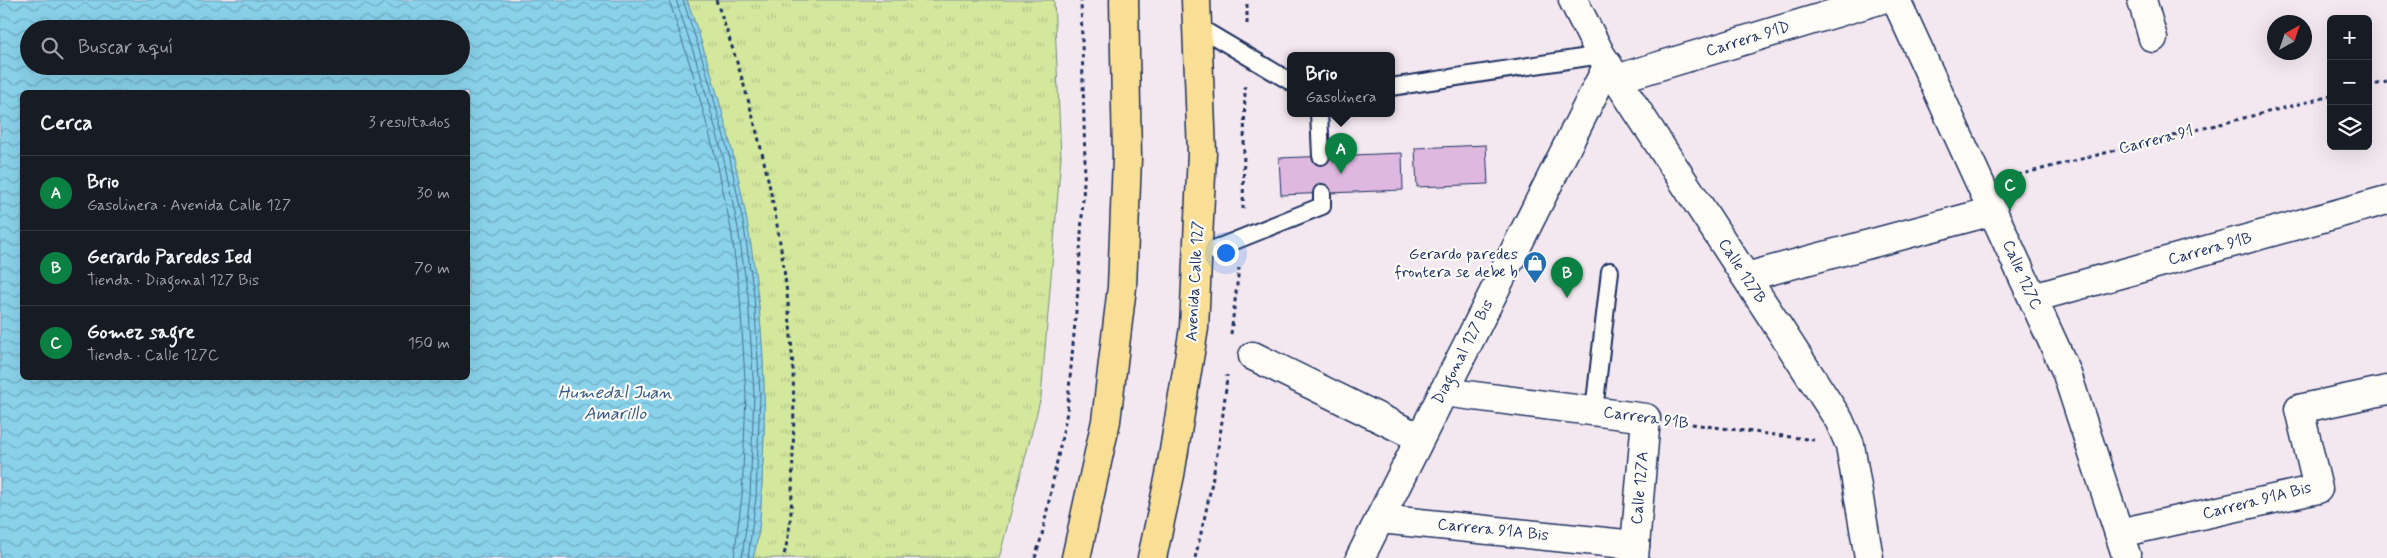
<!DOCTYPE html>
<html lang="es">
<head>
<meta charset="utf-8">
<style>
  :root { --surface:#171b24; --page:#242831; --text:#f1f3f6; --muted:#9ea1a6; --line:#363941; --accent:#0b8043 }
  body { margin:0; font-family:Mynerve,sans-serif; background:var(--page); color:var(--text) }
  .controls { position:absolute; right:15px; top:15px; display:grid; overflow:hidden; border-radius:8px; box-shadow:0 5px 20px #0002 }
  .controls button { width:45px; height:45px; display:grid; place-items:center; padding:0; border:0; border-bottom:1px solid var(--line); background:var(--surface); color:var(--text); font:25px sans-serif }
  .compass { position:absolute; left:2267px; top:15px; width:45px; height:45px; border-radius:50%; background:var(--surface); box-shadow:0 5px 20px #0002; rotate:40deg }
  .you { position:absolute; left:1225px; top:252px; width:18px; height:18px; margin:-12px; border:4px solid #fff; border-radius:50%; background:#1a73e8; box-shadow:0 0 0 8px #1a73e833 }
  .badge { display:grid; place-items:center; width:32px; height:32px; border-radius:50%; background:var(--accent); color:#fff; font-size:16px; font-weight:700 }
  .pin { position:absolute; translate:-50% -41px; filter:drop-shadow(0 1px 2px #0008) }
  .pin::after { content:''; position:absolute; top:26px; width:18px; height:15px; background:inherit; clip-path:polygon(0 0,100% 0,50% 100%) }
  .popup { position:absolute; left:1287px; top:52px; width:108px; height:65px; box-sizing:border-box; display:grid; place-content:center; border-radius:8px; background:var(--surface); filter:drop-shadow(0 1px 4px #0005); font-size:16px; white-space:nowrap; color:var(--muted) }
  .popup b { font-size:19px; color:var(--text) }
  .popup::after { content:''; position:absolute; left:50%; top:100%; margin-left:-10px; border:10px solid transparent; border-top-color:var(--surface) }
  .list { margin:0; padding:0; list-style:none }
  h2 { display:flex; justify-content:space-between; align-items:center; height:65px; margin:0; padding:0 20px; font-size:21px }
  h2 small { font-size:16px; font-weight:400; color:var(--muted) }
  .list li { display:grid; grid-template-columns:32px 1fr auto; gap:15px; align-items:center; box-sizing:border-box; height:75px; padding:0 20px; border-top:1px solid var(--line) }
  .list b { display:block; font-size:19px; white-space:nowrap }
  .list p { margin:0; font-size:16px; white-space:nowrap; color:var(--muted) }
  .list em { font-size:16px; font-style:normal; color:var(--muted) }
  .icon { flex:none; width:28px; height:28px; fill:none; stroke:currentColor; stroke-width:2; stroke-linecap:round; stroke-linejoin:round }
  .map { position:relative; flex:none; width:2387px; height:558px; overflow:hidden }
  .search { position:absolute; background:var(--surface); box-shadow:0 5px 20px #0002; left:20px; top:20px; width:450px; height:55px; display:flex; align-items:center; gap:12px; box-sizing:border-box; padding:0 18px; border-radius:28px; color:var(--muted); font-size:19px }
  .panel { position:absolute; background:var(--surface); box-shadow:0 5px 20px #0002; left:20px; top:90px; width:450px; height:290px; border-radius:8px }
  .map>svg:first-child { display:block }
  .park { fill:url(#park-tufts); stroke:#778c7e }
  .water { fill:url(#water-waves); stroke:#5d91b2; fill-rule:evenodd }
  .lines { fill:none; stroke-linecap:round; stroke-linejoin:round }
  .shore { stroke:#477096; stroke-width:1 }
  .building { fill:#dfb8e0; stroke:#1b2f5e }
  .service-casing { stroke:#1b2f5e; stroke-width:20 }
  .minor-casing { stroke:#1b2f5e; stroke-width:31 }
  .tertiary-casing { stroke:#1b2f5e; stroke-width:31 }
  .primary-casing { stroke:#1b2f5e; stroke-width:31 }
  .path { stroke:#1b2f5e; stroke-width:3; stroke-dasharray:4 4; stroke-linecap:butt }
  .service { stroke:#fdfcf7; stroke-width:16 }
  .minor { stroke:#fdfcf7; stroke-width:28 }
  .tertiary { stroke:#fdfcf7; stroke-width:28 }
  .primary { stroke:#f9df96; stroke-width:28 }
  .labels { text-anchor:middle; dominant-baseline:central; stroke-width:4.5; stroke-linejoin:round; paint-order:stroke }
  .street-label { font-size:16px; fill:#1b2f5e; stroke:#fdfcf7 }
  .poi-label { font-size:16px; fill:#1b2f5e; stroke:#fdfcf7; text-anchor:end }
  .water-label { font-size:18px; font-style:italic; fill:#365881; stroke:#fdfcf7 }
</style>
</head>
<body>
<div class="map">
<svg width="2387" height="558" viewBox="0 0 2387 558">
  <defs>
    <pattern id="park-tufts" width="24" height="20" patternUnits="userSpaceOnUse" patternTransform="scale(1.25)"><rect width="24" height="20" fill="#d3e89d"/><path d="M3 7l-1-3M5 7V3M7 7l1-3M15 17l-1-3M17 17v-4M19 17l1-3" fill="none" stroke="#b5c78a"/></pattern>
    <pattern id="water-waves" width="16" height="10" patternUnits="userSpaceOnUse" patternTransform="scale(1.25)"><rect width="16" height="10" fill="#89d2ea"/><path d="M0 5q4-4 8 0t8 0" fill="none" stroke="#6fabc1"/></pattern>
  </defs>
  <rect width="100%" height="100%" fill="#f4e8f0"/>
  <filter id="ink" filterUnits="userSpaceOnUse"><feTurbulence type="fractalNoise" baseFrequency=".02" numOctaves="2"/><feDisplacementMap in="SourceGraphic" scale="10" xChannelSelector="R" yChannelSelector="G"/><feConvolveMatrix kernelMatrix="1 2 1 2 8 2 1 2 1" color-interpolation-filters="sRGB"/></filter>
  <g filter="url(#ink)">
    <path class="park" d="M687,0H1054L1061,157L1041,397L999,558H753C762,527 761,492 763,460C771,303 739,148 687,0Z"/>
    <path class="water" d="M0,0H687C740,149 771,302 763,460C761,492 762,528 753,558H0ZM29,29H461V66H29ZM22,92H468V378H22Z"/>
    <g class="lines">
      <g class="shore">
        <polyline points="669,0 693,74 717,162 731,229 740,297 746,395 742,496 734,558"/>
        <polyline points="676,0 700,72 724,160 738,228 748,296 754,394 750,497 742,558"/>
        <polyline points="683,0 706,70 730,159 744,227 754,295 760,394 756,497 748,558"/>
      </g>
    </g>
    <g class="building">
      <polygon points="1486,145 1488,184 1417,187 1415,148"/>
      <polygon points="1402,153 1403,190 1281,195 1279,158"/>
    </g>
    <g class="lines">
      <g class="service-casing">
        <g id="service">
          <polyline points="1197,26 1291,82"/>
          <polyline points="1391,87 1601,55"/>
          <polyline points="1319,113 1321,156"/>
          <polyline points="1197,256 1322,206 1322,193"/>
          <polyline points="1594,411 1610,271"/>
        </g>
      </g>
      <g class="minor-casing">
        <g id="minor">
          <polyline points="1573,0 1601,55 1839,420 1850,445 1869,558"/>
          <polyline points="2142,0 2153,38"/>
          <polyline points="1616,79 1879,0"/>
          <polyline points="1746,277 1993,211"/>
          <polyline points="2033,298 2387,200"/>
          <polyline points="1253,356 1420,438"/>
          <polyline points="1443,392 1646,418 1634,558"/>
          <polyline points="1380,519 1635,545"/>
          <polyline points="2119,533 2318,489 2299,409 2387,390"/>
          <polyline points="1360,558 1608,65"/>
        </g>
      </g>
      <g class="tertiary-casing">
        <polyline id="tertiary" points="1896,0 2066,371 2127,558"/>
      </g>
      <g class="primary-casing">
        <g id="primary">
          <polyline points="1076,558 1106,421 1122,287 1127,158 1124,0"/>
          <polyline points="1152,558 1170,475 1194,328 1202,153 1196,0"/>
        </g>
      </g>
      <g class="path">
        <path d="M716,0C769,148 799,295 793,453C792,486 793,526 783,558"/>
        <polyline points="1247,24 1247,0"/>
        <polyline points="2368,86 2387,82"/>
        <polyline points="2010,177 2331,96"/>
        <polyline points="1243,209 1245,86"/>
        <polyline points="1231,334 1239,268"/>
        <polyline points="1676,422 1814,440"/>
        <polyline points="1035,558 1042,535 1067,412 1078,289 1085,163 1081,0"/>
        <path d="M1195,558C1210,498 1222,436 1227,375"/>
      </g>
      <use href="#service" class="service"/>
      <use href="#minor" class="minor"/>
      <use href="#tertiary" class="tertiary"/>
      <use href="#primary" class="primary"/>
    </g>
  </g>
  <defs>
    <g id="shop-pin" transform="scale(1.25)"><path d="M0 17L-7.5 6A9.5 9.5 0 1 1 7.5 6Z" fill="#1f6fb2" stroke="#fdfcf7"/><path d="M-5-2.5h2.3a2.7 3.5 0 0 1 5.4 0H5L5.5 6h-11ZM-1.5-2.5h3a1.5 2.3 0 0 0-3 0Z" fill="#fff"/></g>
  </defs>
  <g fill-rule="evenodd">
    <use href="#shop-pin" x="1535" y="263"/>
  </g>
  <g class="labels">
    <g class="street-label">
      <text transform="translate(1748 39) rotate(-17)">Carrera 91D</text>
      <text transform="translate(2156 140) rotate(-14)">Carrera 91</text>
      <text transform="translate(2210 249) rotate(-15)">Carrera 91B</text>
      <text transform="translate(1742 271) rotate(57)">Calle 127B</text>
      <text transform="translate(2022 275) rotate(66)">Calle 127C</text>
      <text transform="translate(1195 281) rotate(-87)">Avenida Calle 127</text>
      <text transform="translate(1463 352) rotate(-63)">Diagonal 127 Bis</text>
      <text transform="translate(1646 418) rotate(8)">Carrera 91B</text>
      <text transform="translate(1640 488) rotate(-85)">Calle 127A</text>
      <text transform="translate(2257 501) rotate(-14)">Carrera 91A Bis</text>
      <text transform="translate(1493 530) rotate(6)">Carrera 91A Bis</text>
    </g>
    <g class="poi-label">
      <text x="1518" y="254">Gerardo paredes<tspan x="1518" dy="18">frontera se debe b</tspan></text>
    </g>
    <g class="water-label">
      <text x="615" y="393">Humedal Juan<tspan x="615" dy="21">Amarillo</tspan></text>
    </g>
  </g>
</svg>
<div class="controls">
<button>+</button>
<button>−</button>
<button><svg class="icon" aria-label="layers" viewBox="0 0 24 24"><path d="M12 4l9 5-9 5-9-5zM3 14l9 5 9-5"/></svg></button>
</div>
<svg class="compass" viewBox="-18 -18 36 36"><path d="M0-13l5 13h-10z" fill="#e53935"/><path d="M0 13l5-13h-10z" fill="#9ea1a6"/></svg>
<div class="you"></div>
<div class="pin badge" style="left:1341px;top:174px">A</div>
<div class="popup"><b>Brio</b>Gasolinera</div>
<div class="pin badge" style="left:1567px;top:298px">B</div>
<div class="pin badge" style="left:2010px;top:210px">C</div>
<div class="search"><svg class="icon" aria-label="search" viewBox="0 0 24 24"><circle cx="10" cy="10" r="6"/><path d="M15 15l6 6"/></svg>Buscar aquí</div>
<section class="panel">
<h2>Cerca<small>3 resultados</small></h2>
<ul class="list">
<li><span class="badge">A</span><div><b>Brio</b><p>Gasolinera · Avenida Calle 127</p></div><em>30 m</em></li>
<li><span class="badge">B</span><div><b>Gerardo Paredes Ied</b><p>Tienda · Diagonal 127 Bis</p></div><em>70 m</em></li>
<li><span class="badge">C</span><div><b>Gomez sagre</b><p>Tienda · Calle 127C</p></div><em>150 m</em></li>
</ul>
</section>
</div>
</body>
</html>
